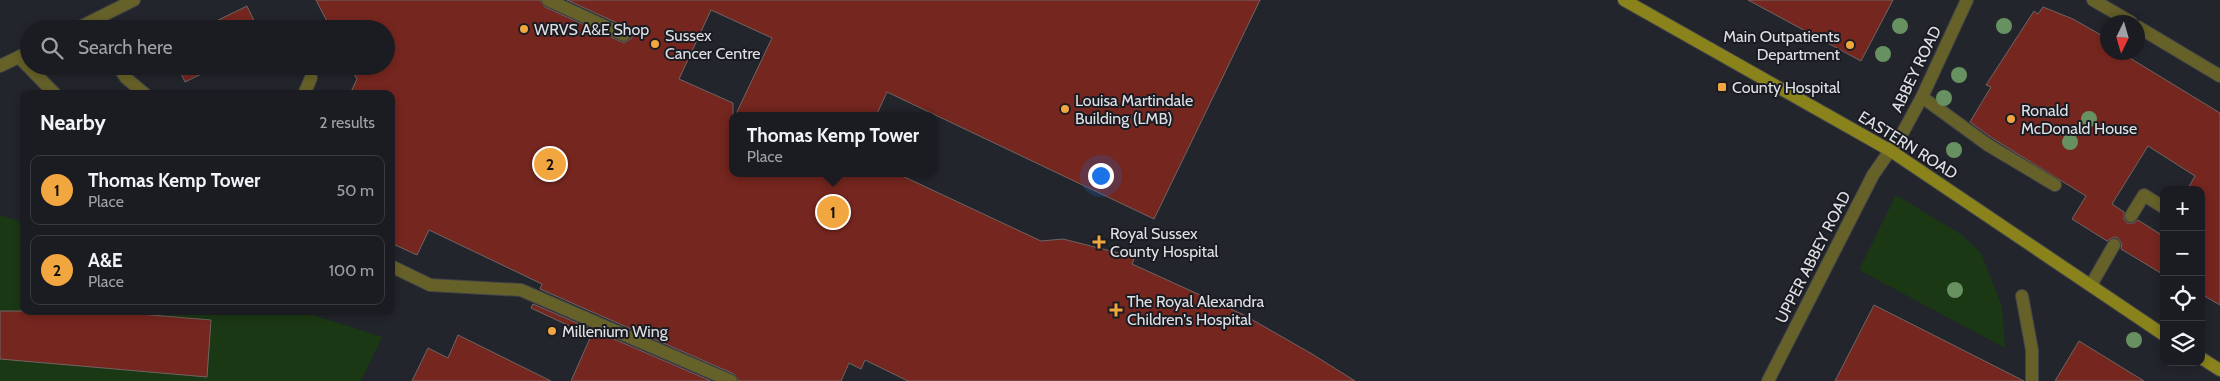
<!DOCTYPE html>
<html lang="en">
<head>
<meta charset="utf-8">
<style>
  :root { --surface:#1a1c21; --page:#27292e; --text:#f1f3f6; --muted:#9fa1a5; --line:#383a3f; --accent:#f1a63f }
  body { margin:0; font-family:Cabin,sans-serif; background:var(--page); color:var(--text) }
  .controls { position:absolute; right:15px; bottom:15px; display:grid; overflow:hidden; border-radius:10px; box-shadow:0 2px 8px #0003 }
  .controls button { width:45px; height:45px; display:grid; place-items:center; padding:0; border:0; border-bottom:1px solid var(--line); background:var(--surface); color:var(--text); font:25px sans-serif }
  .compass { position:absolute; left:2100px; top:15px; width:45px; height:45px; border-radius:50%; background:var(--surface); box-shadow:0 2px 8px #0003; rotate:185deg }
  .you { position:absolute; left:1100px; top:175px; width:18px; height:18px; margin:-12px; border:4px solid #fff; border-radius:50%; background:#1a73e8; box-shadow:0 0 0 8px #1a73e833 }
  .badge { display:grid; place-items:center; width:32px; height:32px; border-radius:50%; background:var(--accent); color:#111; font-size:16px; font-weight:700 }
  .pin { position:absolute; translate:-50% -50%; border:2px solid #fff; box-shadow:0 1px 5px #0006 }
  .popup { position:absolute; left:729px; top:112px; width:208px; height:65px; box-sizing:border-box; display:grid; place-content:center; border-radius:10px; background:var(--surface); filter:drop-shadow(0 1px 4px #0005); font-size:16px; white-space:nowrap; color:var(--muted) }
  .popup b { font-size:19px; color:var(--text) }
  .popup::after { content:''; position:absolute; left:50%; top:100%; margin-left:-10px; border:10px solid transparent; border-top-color:var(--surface) }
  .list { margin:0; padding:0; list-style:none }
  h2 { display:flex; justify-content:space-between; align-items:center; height:65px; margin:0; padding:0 20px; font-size:21px }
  h2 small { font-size:16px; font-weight:400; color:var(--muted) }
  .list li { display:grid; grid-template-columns:32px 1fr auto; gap:15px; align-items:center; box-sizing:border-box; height:70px; margin:0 10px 10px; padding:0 10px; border:1px solid var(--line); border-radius:10px }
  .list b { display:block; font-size:19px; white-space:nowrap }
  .list p { margin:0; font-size:16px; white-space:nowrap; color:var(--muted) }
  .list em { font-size:16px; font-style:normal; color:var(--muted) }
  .icon { flex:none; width:28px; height:28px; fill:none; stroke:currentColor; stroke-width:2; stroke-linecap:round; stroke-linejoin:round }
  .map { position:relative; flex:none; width:2220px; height:381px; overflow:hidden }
  .search { position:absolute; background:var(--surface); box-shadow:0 2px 8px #0003; left:20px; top:20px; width:375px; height:55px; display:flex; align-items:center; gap:12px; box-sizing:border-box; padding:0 18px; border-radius:28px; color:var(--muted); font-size:19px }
  .panel { position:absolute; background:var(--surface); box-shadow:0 2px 8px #0003; left:20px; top:90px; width:375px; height:225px; border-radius:10px }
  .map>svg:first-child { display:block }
  .green { fill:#1b3814 }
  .building { fill:#75261f; stroke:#6f6564 }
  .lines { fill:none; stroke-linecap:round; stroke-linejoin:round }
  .lane-casing { stroke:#41434a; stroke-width:14 }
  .street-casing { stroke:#41434a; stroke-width:14 }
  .secondary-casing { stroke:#41434a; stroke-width:14 }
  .lane { stroke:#666128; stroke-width:12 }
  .street { stroke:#666128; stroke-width:12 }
  .secondary { stroke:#8a821b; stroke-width:12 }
  .tree { fill:#689162 }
  .poi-dot { fill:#f1a63f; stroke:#1a1c22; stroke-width:2 }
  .labels { text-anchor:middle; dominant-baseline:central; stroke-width:4; stroke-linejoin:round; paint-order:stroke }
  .poi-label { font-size:16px; fill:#dee0e5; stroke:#1a1c22; text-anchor:start }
  .street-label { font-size:16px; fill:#dee0e5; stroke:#1a1c22 }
</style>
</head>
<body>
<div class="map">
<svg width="2220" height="381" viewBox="0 0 2220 381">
  <rect width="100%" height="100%" fill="#23252c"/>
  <g class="green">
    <polygon points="1896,195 1962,235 1981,253 2002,307 2005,348 1859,270"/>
    <polygon points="0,215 24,223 24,311 301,311 382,337 361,381 0,381"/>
  </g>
  <g class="building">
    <polygon points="316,0 540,0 545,7 624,43 632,38 632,34 628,28 567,0 1260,0 1154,219 887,92 876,116 735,116 772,38 711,10 679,79 733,103 733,173 896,173 1041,241 1063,239 1135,257 1132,264 1244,315 1312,354 1355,381 908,381 865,360 861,369 849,363 841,381 739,381 734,374 540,289 542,284 429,230 417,255 391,243 391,94 350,94 357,79 349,66 386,66 386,29 331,29"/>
    <polygon points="1748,0 1893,0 1861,61"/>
    <polygon points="247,6 258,29 200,29"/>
    <polygon points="2043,7 2073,19 2108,39 2108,52 2120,52 2220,113 2220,305 2201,294 2201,190 2187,190 2195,176 2148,146 2112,204 2124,212 2124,219 2127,223 2134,223 2138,220 2160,234 2164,228 2164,275 2121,249 2122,244 2118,238 2114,237 2107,241 2072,219 2086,196 1992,138 1970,122 1991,87 1986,85 2034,11 2038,14"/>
    <polygon points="177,66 218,66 185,82"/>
    <polygon points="533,304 711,381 571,381 591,336 531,308"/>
    <polygon points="1874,305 2024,381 1835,381"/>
    <polygon points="0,311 103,311 211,320 207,377 0,359"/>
    <polygon points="458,335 551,381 412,381 428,348 448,358"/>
    <polygon points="2079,341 2144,381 2055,381"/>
  </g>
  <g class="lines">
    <g class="lane-casing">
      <g id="lane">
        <polyline points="548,0 624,35"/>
        <polyline points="19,57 55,94"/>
        <polyline points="118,66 126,78 145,94"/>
        <polyline points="304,94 311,78"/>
        <polyline points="1922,97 1988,145 2055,185"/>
        <polyline points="2131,216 2144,195 2163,207"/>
        <polyline points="391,266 430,285 521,290 731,381"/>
        <polyline points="2091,285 2114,245"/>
      </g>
    </g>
    <g class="street-casing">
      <g id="street">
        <polyline points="2093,0 2131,22"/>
        <polyline points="2138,27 2220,76"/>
        <polyline points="76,29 134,0"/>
        <polyline points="0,66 29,52"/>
        <polyline points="2022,296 2032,350 2032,381"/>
        <polyline points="1768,381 1873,175 1903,132 1922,97 1967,0"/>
      </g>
    </g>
    <g class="secondary-casing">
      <g id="secondary">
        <polyline points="1624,0 1891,151 2164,335"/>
        <polyline points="2201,358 2220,370"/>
      </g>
    </g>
    <use href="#lane" class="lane"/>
    <use href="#street" class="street"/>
    <use href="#secondary" class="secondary"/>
  </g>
  <g class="tree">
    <circle cx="1900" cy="26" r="8"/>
    <circle cx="2004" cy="26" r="8"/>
    <circle cx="1883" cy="54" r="8"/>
    <circle cx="1959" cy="75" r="8"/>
    <circle cx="1944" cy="98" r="8"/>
    <circle cx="2089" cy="119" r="8"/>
    <circle cx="2070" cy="142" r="8"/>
    <circle cx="1954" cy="150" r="8"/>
    <circle cx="1955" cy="290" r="8"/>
    <circle cx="2134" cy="340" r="8"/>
  </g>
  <g class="poi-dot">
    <circle cx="524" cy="29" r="5"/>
    <circle cx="655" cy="44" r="5"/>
    <circle cx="1850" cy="45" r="5"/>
    <rect x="1717" y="82" width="10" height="10" rx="2.5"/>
    <circle cx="1065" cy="109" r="5"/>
    <circle cx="2011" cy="119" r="5"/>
    <path d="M1096.5 234.5h5v5h5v5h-5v5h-5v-5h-5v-5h5z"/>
    <path d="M1113.5 302.5h5v5h5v5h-5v5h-5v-5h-5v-5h5z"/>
    <circle cx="552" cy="331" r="5"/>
  </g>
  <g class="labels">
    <g class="poi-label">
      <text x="534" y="29">WRVS A&amp;E Shop</text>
      <text x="665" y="35">Sussex<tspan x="665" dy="18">Cancer Centre</tspan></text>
      <text x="1840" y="36" text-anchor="end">Main Outpatients<tspan x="1840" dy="18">Department</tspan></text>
      <text x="1732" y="87">County Hospital</text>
      <text x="1075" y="100">Louisa Martindale<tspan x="1075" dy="18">Building (LMB)</tspan></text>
      <text x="2021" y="110">Ronald<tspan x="2021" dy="18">McDonald House</tspan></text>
      <text x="1110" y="233">Royal Sussex<tspan x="1110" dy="18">County Hospital</tspan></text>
      <text x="1127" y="301">The Royal Alexandra<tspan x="1127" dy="18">Children's Hospital</tspan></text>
      <text x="562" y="331">Millenium Wing</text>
    </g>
    <g class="street-label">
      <text transform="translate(1916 69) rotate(-64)">ABBEY ROAD</text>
      <text transform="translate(1908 145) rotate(32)">EASTERN ROAD</text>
      <text transform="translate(1813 257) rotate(-63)">UPPER ABBEY ROAD</text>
    </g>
  </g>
</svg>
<div class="controls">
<button>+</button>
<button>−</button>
<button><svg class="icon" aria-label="locate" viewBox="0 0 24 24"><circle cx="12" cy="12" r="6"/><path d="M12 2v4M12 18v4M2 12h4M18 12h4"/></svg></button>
<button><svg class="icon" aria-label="layers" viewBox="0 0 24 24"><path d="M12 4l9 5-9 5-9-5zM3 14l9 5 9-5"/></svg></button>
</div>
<svg class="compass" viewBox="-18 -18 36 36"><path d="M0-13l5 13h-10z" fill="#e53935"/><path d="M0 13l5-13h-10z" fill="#9fa1a5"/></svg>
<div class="you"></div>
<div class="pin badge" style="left:833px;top:212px">1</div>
<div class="popup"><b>Thomas Kemp Tower</b>Place</div>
<div class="pin badge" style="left:550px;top:164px">2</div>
<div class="search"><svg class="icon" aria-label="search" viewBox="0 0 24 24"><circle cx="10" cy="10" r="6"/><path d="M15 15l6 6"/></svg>Search here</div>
<section class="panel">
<h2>Nearby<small>2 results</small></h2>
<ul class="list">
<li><span class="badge">1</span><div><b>Thomas Kemp Tower</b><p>Place</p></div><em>50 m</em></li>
<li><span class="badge">2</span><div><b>A&amp;E</b><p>Place</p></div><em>100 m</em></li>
</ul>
</section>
</div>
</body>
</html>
